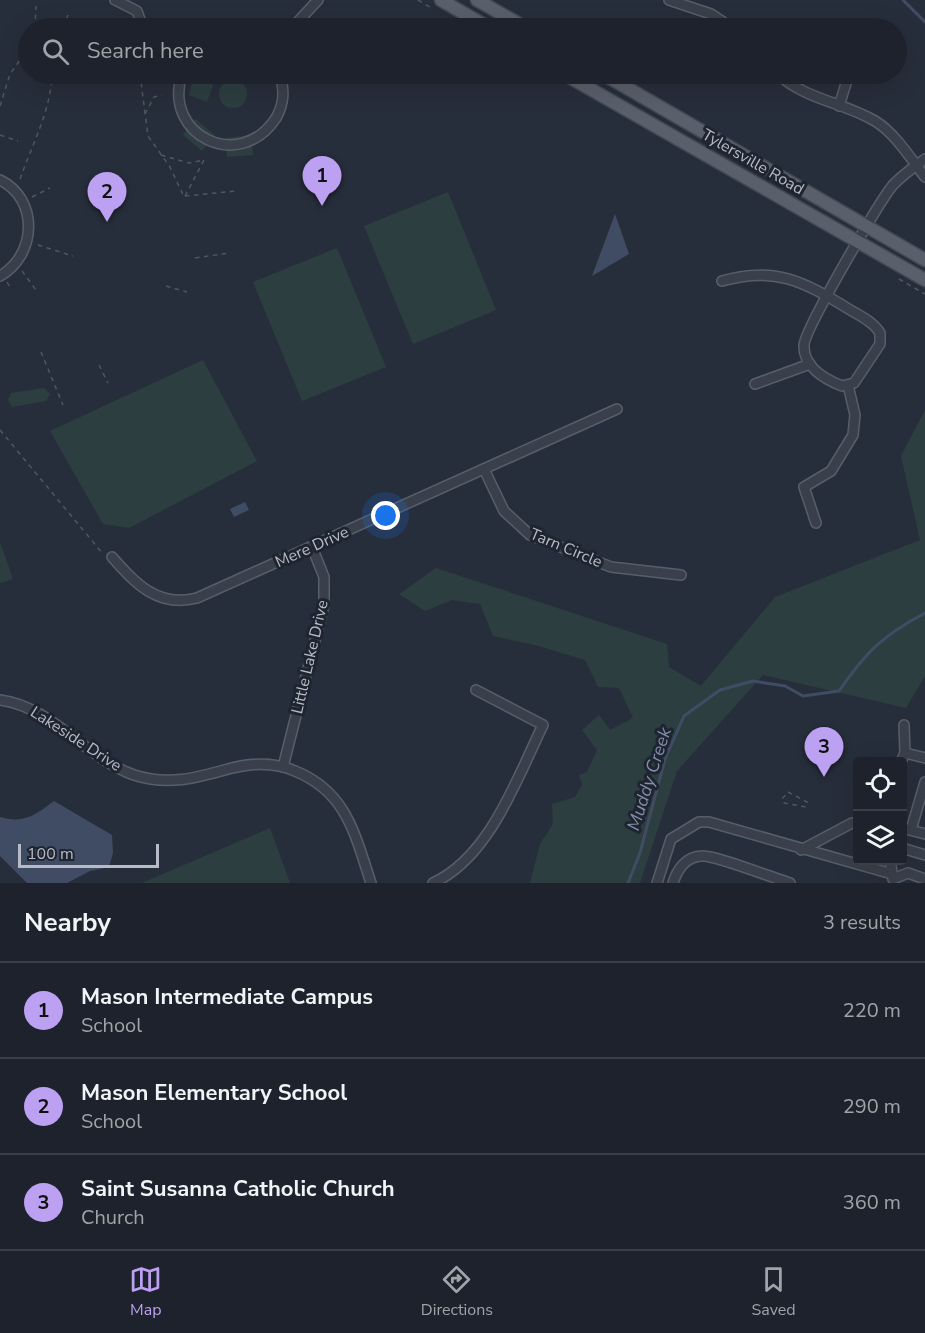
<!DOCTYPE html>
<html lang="en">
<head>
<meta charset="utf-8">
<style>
  :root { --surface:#1d222c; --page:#2a2f38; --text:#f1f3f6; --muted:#a0a4a9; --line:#3b3f48; --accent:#bca0f2 }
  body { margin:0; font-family:"Nunito Sans",sans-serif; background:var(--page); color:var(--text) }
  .controls { position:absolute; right:18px; bottom:18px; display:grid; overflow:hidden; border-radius:6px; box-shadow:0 6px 24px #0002 }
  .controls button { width:54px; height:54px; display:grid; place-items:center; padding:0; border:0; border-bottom:2px solid var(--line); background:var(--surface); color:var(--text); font:30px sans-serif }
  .scale { position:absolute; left:18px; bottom:15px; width:141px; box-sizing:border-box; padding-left:6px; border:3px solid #b6bbc6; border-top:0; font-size:16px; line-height:21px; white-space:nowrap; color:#b6bbc6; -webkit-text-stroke:4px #1f2530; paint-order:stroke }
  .you { position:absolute; left:386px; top:516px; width:21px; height:21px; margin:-15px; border:4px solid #fff; border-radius:50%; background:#1a73e8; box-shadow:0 0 0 9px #1a73e833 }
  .badge { display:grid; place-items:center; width:39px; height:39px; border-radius:50%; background:var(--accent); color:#111; font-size:20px; font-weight:700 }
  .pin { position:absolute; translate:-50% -50px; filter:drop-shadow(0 2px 3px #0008) }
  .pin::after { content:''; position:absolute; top:32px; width:21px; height:18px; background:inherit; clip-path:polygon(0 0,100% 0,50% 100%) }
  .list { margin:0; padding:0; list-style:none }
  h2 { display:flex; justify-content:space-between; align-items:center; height:78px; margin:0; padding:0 24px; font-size:26px }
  h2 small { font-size:20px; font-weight:400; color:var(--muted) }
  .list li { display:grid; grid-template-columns:39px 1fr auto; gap:18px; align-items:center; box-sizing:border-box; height:96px; padding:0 24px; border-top:2px solid var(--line) }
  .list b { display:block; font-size:22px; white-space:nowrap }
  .list p { margin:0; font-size:20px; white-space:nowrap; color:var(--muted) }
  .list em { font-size:20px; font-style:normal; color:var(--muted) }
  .icon { flex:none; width:33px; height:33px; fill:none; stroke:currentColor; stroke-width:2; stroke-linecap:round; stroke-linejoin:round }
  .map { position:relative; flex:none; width:925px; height:883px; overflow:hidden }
  .search { position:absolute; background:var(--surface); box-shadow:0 6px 24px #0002; left:18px; right:18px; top:18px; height:66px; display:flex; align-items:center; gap:15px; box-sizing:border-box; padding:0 21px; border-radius:33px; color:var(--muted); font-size:22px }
  .sheet { height:366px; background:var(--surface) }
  nav { display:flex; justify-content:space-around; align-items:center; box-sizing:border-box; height:84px; border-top:2px solid var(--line); background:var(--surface); font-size:16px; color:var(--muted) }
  nav a { display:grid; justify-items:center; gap:3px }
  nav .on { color:var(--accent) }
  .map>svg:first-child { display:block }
  .green { fill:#2d3e40 }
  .water { fill:#404c64 }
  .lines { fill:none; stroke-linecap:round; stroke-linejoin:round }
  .stream { stroke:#404c64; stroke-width:3 }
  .minor-casing { stroke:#585e69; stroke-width:12 }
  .major-casing { stroke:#434954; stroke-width:15 }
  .path { stroke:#4b595d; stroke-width:1.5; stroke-dasharray:4.5 4.5; stroke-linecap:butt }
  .minor { stroke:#3a404b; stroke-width:9 }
  .major { stroke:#595f6b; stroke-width:12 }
  .labels { text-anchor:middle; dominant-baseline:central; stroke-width:6; stroke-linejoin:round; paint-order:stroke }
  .street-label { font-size:16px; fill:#b6bbc6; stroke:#1f2530 }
  .water-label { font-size:18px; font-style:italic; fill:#828faa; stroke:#1f2530 }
</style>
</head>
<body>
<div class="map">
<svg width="925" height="883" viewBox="0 0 925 883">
  <rect width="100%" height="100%" fill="#272e3b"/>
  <g class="green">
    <polygon points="194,74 217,74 207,102 189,95"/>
    <circle cx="233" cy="94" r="14"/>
    <polygon points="195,119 215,135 202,151 183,135"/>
    <polygon points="251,135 253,155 227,157 225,138"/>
    <polygon points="448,192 496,310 413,344 364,226"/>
    <polygon points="337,248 386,367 302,401 253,282"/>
    <polygon points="203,360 257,461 129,528 103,524 50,431"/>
    <polygon points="44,388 50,394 46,401 12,407 8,400 11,393"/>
    <polygon points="925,410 925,676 906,708 763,675 677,771 640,883 530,883 540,844 553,824 552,804 575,797 582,785 579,775 587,772 597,750 582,730 599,715 610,730 633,718 619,688 598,687 585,660 535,645 493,636 480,604 452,600 425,611 399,594 436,568 667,644 669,667 701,686 775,597 920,540 901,456"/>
    <polygon points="0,542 13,579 0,583"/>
    <polygon points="270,828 290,883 142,883"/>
  </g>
  <g class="water">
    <polygon points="615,214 629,254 592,276"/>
    <polygon points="245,502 249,510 234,517 230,509"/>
    <path d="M54,801L112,835L113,853L109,867L90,871L67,883H27L0,856V817C24,824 35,815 54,801Z"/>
  </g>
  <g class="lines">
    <g class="stream">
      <polyline points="903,0 925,22"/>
      <path d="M628,883L640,853L665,759L684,716L720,690L753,681L785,686L803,696L839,691C866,652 883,635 925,613"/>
    </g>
    <g class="minor-casing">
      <g id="minor">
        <polyline points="115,0 137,11 143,28"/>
        <polyline points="669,0 711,14 732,28"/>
        <polyline points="292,28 318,0"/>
        <path d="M182,74C162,136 240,173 276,118C284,104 285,88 279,74"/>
        <path d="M778,74C806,100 843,102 875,121C895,133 911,159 925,177"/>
        <polyline points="839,106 849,74"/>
        <path d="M0,180C39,199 37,255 0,276"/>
        <path d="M722,281C774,266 803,281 847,308C858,315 873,321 880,333V344L854,383L842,386C824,379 803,366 804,345C805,329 879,202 893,185C902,175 914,167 925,159"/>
        <polyline points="755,384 810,364"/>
        <polyline points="484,469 504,511 530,535 611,567 681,575"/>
        <polyline points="816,523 804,487 831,471 853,435 855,415 848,385"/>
        <path d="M112,557C136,584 158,608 197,598L617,409"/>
        <path d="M0,700C53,707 85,758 134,775C168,786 196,778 228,769C250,763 274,762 295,771C347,792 355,835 371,883"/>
        <polyline points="905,753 925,758"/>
        <polyline points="901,762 905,753 904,725"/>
        <polyline points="283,767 324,605 324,577 312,547"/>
        <polyline points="902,828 925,834"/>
        <polyline points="911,830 925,782"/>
        <polyline points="902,848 925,855"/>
        <polyline points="801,850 852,823 858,824"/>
        <polyline points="890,860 893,878"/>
        <polyline points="893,879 908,873 925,879"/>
        <path d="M433,883C490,857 517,778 543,725L476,690"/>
        <polyline points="657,883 671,839 699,822 709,822 892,874"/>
        <path d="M673,883C677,870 686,856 702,856C715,855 773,878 790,883"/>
      </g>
    </g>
    <g class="major-casing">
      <g id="major">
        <polyline points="441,0 489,28"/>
        <polyline points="477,0 526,28"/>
        <polyline points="564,74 925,280"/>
        <polyline points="603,74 925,260"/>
      </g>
    </g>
    <g class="path">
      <polyline points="418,0 433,9"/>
      <polyline points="35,28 36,6"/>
      <polyline points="64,28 69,11"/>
      <polyline points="140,74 148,136 170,167 184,197"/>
      <polyline points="546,74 553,78"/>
      <polyline points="0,106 10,74 28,49"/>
      <polyline points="145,114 154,97 162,95"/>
      <polyline points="0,135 18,141"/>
      <polyline points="161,155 189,163 204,160"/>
      <path d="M20,179C32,145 51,110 52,74"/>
      <polyline points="185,196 236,191"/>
      <polyline points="185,196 204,160"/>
      <polyline points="32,197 50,188"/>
      <polyline points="38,245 73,256"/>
      <polyline points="195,258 229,253"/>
      <polyline points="22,271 36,290"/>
      <polyline points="899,279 925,294"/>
      <polyline points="7,282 11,289"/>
      <polyline points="166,286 187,292"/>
      <polyline points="41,352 63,405"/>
      <polyline points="99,365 108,383"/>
      <polyline points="0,430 103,554"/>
      <polygon points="788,792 807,802 806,807 784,803 782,799"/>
    </g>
    <use href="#minor" class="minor"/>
    <use href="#major" class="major"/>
  </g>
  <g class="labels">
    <g class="street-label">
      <text transform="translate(753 162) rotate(30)">Tylersville Road</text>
      <text transform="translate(312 547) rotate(-24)">Mere Drive</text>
      <text transform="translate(566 548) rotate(23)">Tarn Circle</text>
      <text transform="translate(310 657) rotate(-77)">Little Lake Drive</text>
      <text transform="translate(76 739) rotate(33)">Lakeside Drive</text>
    </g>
    <g class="water-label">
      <text transform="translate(649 779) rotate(-72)">Muddy Creek</text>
    </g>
  </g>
</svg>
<div class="controls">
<button><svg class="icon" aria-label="locate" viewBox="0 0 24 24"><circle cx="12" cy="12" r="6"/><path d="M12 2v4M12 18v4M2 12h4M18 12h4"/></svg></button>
<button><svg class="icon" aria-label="layers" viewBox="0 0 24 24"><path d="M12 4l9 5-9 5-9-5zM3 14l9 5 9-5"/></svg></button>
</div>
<div class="scale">100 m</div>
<div class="you"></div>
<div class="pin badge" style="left:322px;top:206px">1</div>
<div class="pin badge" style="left:107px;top:222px">2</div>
<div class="pin badge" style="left:824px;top:777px">3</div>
<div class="search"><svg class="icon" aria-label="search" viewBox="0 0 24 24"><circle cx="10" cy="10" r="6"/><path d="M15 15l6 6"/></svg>Search here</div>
</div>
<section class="sheet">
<h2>Nearby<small>3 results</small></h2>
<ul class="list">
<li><span class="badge">1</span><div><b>Mason Intermediate Campus</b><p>School</p></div><em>220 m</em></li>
<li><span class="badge">2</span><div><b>Mason Elementary School</b><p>School</p></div><em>290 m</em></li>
<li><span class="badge">3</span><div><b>Saint Susanna Catholic Church</b><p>Church</p></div><em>360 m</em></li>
</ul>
</section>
<nav>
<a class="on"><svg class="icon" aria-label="map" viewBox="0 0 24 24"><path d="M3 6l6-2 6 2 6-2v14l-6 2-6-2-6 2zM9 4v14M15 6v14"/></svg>Map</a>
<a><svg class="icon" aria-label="directions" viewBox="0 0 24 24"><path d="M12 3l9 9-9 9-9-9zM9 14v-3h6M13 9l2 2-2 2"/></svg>Directions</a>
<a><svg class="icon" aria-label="saved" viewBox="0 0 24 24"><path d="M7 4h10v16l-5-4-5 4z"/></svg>Saved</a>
</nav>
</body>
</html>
